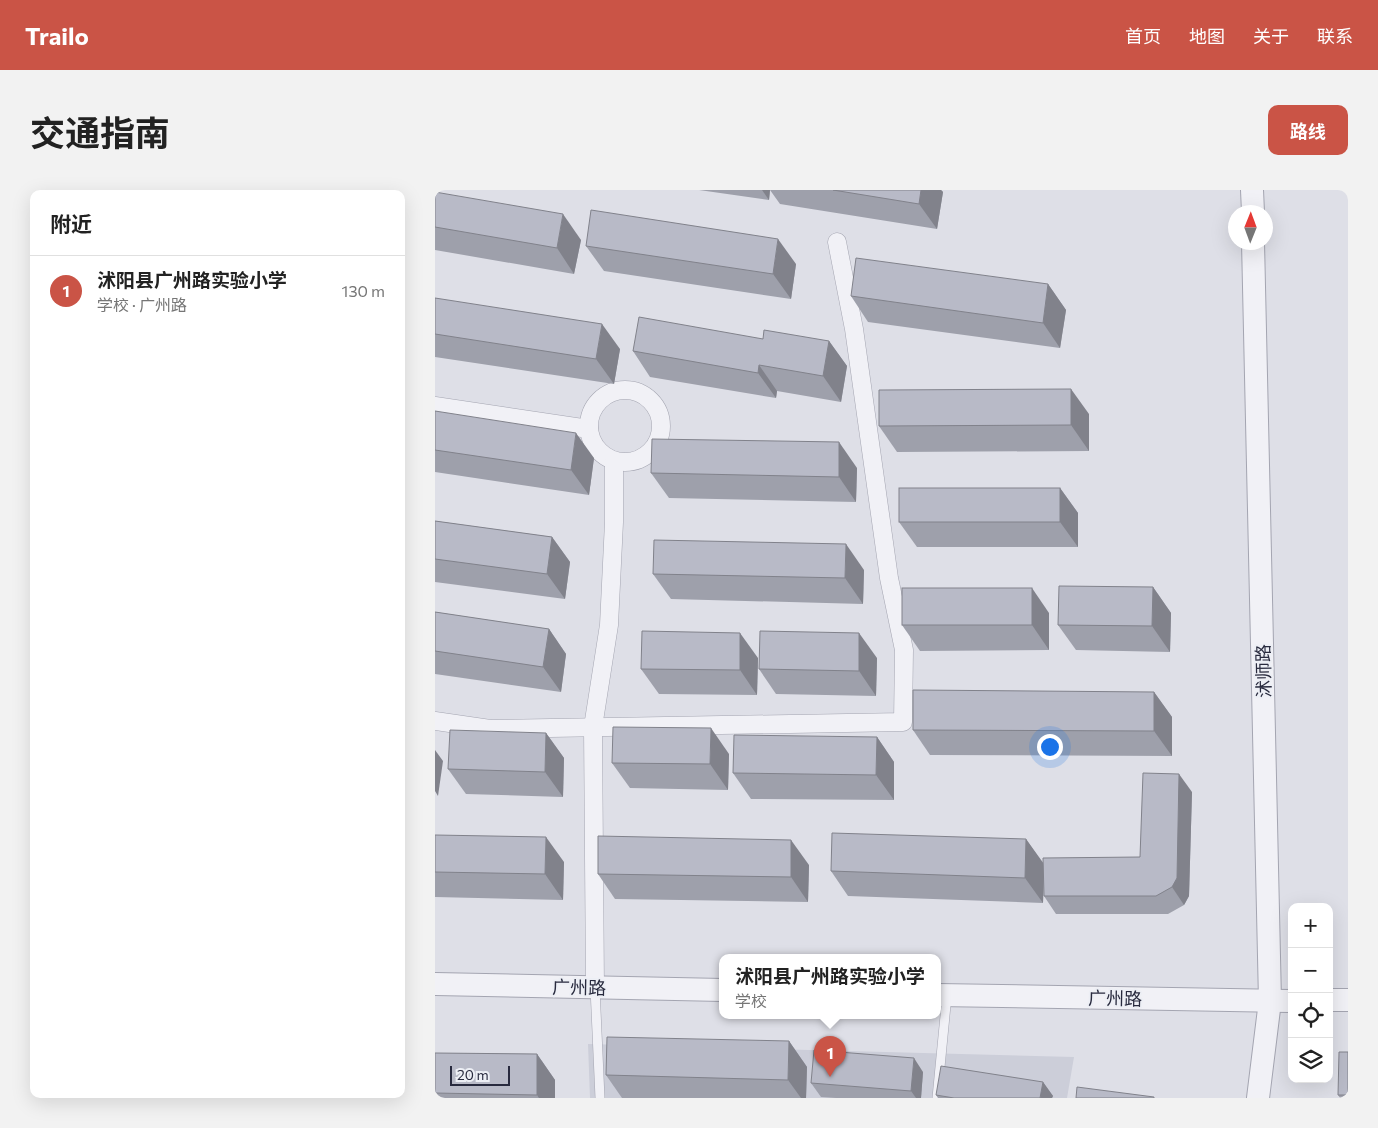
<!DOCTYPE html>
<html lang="zh">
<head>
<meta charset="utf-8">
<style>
  :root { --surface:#fff; --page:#f2f2f2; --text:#222; --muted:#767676; --line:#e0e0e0; --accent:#ca5446 }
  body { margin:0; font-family:Commissioner,"Noto Sans SC",sans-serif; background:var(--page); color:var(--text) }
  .controls { position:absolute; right:15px; bottom:15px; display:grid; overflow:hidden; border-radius:10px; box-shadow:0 5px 20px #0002 }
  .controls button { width:45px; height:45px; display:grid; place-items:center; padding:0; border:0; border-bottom:1px solid var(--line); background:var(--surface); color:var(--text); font:25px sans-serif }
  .compass { position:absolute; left:793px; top:15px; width:45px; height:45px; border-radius:50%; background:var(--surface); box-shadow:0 5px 20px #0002; rotate:1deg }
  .scale { position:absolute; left:15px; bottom:12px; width:60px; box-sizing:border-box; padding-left:5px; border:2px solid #282a3e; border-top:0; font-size:14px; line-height:18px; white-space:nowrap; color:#282a3e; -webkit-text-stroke:4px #edeff5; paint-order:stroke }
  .you { position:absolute; left:614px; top:556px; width:18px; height:18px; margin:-12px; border:4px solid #fff; border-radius:50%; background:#1a73e8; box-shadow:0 0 0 8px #1a73e833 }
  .badge { display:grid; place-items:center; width:32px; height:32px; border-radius:50%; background:var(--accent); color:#fff; font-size:16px; font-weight:700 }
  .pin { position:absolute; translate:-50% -41px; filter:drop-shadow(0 1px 2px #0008) }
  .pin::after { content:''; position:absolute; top:26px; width:18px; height:15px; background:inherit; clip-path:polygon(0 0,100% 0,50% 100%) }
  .popup { position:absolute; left:284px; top:764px; width:222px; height:65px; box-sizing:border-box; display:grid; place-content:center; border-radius:10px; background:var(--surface); filter:drop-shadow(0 1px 4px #0005); font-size:16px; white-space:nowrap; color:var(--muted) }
  .popup b { font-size:19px; color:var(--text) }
  .popup::after { content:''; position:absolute; left:50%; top:100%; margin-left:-10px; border:10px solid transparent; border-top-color:var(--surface) }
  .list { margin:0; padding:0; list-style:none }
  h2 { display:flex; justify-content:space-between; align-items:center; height:65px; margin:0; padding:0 20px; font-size:21px }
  h2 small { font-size:16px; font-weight:400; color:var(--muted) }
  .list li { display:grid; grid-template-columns:32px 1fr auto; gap:15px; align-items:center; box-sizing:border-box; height:70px; padding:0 20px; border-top:1px solid var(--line) }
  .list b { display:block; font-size:19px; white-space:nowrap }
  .list p { margin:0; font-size:16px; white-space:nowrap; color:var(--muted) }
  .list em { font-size:16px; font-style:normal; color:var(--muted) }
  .icon { flex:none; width:28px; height:28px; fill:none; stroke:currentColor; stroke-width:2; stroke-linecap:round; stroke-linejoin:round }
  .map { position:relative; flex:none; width:913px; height:908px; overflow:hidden; border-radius:10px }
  header { display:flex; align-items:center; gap:30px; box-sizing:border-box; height:70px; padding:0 25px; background:var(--accent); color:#fff }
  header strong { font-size:24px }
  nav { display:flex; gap:28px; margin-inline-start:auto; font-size:18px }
  .intro { display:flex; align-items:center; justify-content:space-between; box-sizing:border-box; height:120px; padding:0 30px }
  h1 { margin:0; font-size:35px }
  .button { padding:12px 22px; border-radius:10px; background:var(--accent); color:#fff; font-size:18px; font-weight:700 }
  main { display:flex; gap:30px; padding:0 30px }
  aside { flex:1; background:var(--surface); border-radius:10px; box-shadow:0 5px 20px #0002 }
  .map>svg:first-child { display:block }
  .built { fill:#ccced9 }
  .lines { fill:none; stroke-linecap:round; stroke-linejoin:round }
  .service-casing { stroke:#a4a5b1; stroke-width:10 }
  .minor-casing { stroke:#a4a5b1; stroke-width:19 }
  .tertiary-casing { stroke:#a4a5b1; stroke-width:24 }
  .service { stroke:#f1f1f6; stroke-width:9 }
  .minor { stroke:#f1f1f6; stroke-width:18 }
  .tertiary { stroke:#f1f1f6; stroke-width:22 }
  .wall { fill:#9ea0ab }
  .shaded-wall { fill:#81828b }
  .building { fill:#b8bac7; stroke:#81828b }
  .labels { text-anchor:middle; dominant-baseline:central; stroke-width:4; stroke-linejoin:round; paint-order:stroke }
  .street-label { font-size:18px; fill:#282a3e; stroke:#edeff5 }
</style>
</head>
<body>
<header>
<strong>Trailo</strong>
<nav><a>首页</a><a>地图</a><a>关于</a><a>联系</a></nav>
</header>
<div class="intro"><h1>交通指南</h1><a class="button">路线</a></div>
<main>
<aside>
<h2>附近<small></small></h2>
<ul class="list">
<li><span class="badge">1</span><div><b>沭阳县广州路实验小学</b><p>学校 · 广州路</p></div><em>130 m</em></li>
</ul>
</aside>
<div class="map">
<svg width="913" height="908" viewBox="0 0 913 908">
  <rect width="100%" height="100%" fill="#dedfe7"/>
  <polygon class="built" points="153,854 639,867 632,908 155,908"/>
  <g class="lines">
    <g class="service-casing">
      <g id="service">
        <polyline points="160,798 165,908"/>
        <polyline points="502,908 512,805"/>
      </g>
    </g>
    <g class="minor-casing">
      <g id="minor">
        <circle cx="190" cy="236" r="36"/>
        <polyline points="0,216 154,239"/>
        <polyline points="0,531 55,539 468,532 469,460 454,388 419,139 402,52"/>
        <polyline points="160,798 158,537 174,435 179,332 179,271"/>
      </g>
    </g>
    <g class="tertiary-casing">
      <g id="tertiary">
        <polyline points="817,0 818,22"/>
        <polyline points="818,52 835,811 823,908"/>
        <polyline points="0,794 288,800"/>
        <polyline points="502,805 857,811"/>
        <polyline points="894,810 913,810"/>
      </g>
    </g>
    <use href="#service" class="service"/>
    <use href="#minor" class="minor"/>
    <use href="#tertiary" class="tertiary"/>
  </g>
  <g class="wall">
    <polygon points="264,0 506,0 508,2 502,39 345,14 335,0 334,10"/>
    <polygon points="0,2 146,50 139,84 0,60"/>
    <polygon points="151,56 361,74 356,109 169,81"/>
    <polygon points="613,94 631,120 625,158 433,132 416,106"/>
    <polygon points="0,108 185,159 179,194 0,167"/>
    <polygon points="328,149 394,151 412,176 406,212 342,201 341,208 215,187 198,161"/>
    <polygon points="0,221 159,268 154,305 0,282"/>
    <polygon points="654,224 654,261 462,262 444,236"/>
    <polygon points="422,278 421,312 234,308 216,283"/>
    <polygon points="625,298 643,323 643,357 482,357 464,332"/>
    <polygon points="0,331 117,347 135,372 130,409 0,392"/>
    <polygon points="429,380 428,414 236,409 218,384"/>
    <polygon points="718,397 736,423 735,462 641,460 623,435"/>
    <polygon points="0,422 114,439 131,464 126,502 0,484"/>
    <polygon points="614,423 614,460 485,461 467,435"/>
    <polygon points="323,468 322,505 224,504 206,479"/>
    <polygon points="442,468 441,506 341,504 324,479"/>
    <polygon points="719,502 737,527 737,566 495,565 478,540"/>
    <polygon points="111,543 129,568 128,607 31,604 13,579"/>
    <polygon points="442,547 459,572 459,610 316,609 298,583"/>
    <polygon points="294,564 293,600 195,598 177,573"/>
    <polygon points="757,602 754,706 749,715 733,724 621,724 609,706 609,684 608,713 413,706 396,681 591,649 608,674 705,667"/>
    <polygon points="0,645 129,672 128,710 0,707"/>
    <polygon points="374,675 373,712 180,709 163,684"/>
    <polygon points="354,851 372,877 371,908 187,908 171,885"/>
    <polygon points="913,862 913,908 905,908 903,905"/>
    <polygon points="0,863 102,864 120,890 120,908 0,908"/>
    <polygon points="488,882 486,908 401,908 386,907 376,893"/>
    <polygon points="608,892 618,906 617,908 503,908 501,905"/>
  </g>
  <g class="shaded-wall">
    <polygon points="327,0 335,0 334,10"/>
    <polygon points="486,0 506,0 508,2 502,39 484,14"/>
    <polygon points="128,24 146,50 139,84 122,58"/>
    <polygon points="343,49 361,74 356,109 338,84"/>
    <polygon points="613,94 631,120 625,158 608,133"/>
    <polygon points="167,134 185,159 179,194 161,169"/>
    <polygon points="394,151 412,176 406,212 388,186"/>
    <polygon points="324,175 342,201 341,208 323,183"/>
    <polygon points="636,199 654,224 654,261 636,235"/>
    <polygon points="141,243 159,268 154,305 136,280"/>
    <polygon points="404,252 422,278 421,312 404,287"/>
    <polygon points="625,298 643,323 643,357 625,332"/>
    <polygon points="117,347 135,372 130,409 112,384"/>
    <polygon points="411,354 429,380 428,414 410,388"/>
    <polygon points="718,397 736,423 735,462 717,436"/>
    <polygon points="597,398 614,423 614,460 597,435"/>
    <polygon points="114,439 131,464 126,502 108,477"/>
    <polygon points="305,443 323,468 322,505 305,480"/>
    <polygon points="424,443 442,468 441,506 424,481"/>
    <polygon points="719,502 737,527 737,566 719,541"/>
    <polygon points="276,538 294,564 293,600 275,574"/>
    <polygon points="111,543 129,568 128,607 110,582"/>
    <polygon points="442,547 459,572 459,610 441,585"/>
    <polygon points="0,560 8,571 3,606 0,601"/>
    <polygon points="744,584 757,602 754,706 749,715 737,697"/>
    <polygon points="111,647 129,672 128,710 110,684"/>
    <polygon points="591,649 609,674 608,713 590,688"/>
    <polygon points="356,650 374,675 373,712 356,687"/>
    <polygon points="354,851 372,877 371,908 366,908 353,890"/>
    <polygon points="102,864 120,890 120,908 104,908 102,905"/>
    <polygon points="479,868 488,882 486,908 481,908 476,901"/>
    <polygon points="608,892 618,906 617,908 605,908"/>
  </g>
  <g class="building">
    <polygon points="398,0 486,0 484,14"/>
    <polygon points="0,2 128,24 122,58 0,37"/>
    <polygon points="156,20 343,49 338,84 151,56"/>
    <polygon points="421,68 613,94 608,133 416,106"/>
    <polygon points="0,108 167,134 161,169 0,144"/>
    <polygon points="204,127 328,149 329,140 394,151 388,186 324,175 323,183 198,161"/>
    <polygon points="636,199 636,235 444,236 444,200"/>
    <polygon points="0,221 141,243 136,280 0,260"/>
    <polygon points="217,249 404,252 404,287 216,283"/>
    <rect x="464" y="298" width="161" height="34"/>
    <polygon points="0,331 117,347 112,384 0,369"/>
    <polygon points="219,350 411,354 410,388 218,384"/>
    <polygon points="624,396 718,397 717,436 623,435"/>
    <rect x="467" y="398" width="130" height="37"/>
    <polygon points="0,422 114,439 108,477 0,461"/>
    <polygon points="207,441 305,443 305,480 206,479"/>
    <polygon points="325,441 424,443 424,481 324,479"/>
    <polygon points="478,500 719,502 719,541 478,540"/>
    <polygon points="178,537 276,538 275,574 177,573"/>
    <polygon points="15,540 111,543 110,582 13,579"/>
    <polygon points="299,545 442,547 441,585 298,583"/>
    <polygon points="708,583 744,584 742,688 737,697 721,706 609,706 608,668 705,667"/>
    <polygon points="397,643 591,649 590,688 396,681"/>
    <polygon points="0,645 111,647 110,684 0,682"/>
    <polygon points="163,646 356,650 356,687 163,684"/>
    <polygon points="172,847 354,851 353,890 171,885"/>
    <polygon points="379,860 479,868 476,901 376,893"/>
    <polygon points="904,862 913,862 913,905 903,905"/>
    <polygon points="0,863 102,864 102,905 0,903"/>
    <polygon points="506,876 608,892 605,908 519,908 501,905"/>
    <polygon points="642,897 719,907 719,908 641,908"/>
  </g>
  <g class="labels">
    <g class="street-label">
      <text transform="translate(828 481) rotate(-91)">沭师路</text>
      <text transform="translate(144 797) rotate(1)">广州路</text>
      <text transform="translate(680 808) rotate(1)">广州路</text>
    </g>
  </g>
</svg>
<div class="controls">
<button>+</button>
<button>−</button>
<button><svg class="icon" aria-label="locate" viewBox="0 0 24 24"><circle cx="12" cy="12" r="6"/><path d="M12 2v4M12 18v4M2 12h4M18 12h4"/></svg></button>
<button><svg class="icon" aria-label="layers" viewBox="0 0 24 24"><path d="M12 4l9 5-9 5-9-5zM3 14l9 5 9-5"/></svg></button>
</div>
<svg class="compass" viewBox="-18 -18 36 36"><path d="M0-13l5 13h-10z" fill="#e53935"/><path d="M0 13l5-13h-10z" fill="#767676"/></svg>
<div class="scale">20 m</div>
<div class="you"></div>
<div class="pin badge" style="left:395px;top:887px">1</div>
<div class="popup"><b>沭阳县广州路实验小学</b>学校</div>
</div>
</main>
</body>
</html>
